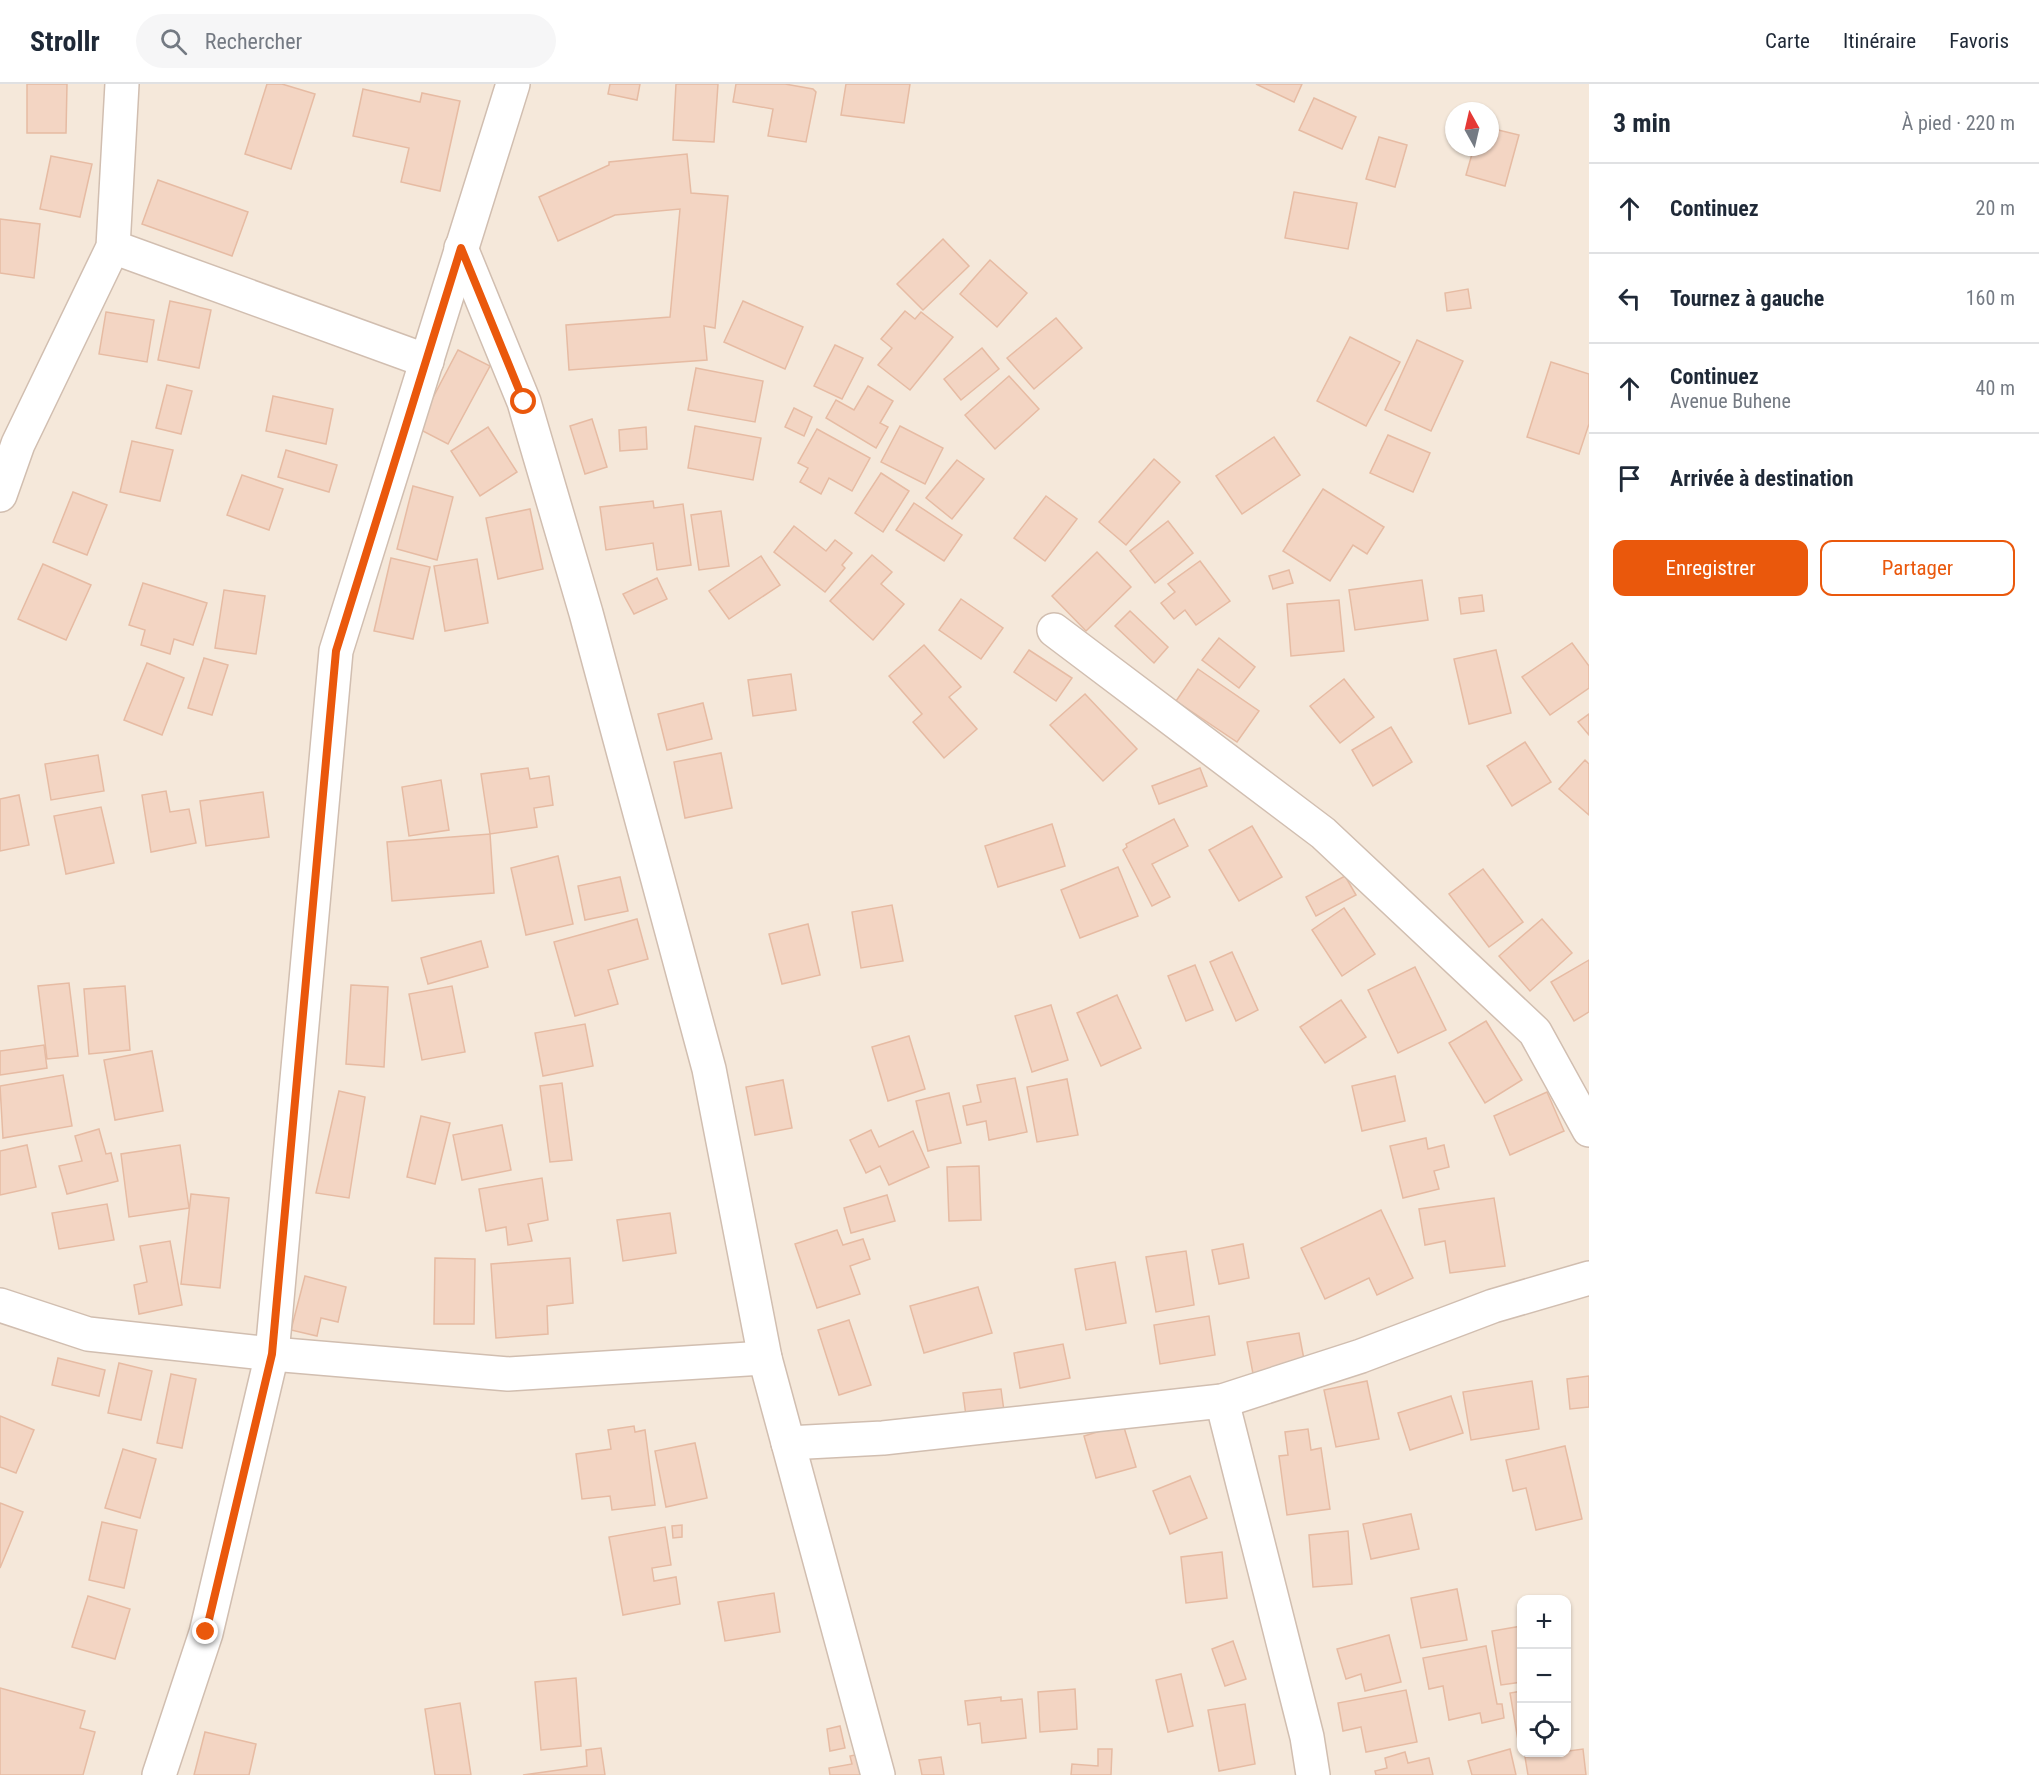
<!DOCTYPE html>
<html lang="fr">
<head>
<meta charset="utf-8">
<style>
  :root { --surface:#fff; --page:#f6f6f7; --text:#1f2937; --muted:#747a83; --line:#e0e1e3; --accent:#ea580c }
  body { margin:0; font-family:"Roboto Condensed",sans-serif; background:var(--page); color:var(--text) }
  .controls { position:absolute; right:18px; bottom:18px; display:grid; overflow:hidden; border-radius:12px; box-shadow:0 2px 4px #0004 }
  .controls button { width:54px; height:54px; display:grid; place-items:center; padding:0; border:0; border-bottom:2px solid var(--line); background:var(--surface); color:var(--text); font:30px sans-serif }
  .compass { position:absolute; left:1445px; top:18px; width:54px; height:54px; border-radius:50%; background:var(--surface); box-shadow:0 2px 4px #0004; rotate:352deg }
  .stop { position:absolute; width:18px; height:18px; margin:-14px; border:4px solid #ea580c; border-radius:50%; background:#fff }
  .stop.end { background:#ea580c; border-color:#fff; box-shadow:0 2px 6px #0008 }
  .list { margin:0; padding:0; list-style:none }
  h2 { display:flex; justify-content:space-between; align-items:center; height:78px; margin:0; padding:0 24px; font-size:26px }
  h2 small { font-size:20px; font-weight:400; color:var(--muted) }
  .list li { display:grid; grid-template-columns:39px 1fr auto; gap:18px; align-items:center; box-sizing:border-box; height:90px; padding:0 24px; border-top:2px solid var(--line) }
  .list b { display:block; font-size:22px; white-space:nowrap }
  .list p { margin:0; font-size:20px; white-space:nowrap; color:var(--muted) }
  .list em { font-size:20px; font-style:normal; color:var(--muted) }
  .actions { display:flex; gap:12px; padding:18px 24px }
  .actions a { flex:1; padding:14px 0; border:2px solid var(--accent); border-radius:12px; text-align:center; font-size:21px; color:var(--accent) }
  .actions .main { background:var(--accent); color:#fff }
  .icon { flex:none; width:33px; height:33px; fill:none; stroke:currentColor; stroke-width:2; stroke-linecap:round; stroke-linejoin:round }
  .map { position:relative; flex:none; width:1589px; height:1691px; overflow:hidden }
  header { display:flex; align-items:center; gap:36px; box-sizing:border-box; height:84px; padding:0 30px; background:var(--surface); border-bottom:2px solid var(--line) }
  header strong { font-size:28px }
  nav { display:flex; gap:33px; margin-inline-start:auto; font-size:21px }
  .search { width:420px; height:54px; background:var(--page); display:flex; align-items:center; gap:15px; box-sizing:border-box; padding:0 21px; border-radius:33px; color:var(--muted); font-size:22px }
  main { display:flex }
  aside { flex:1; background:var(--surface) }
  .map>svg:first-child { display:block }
  .residential { fill:#f5e8da; fill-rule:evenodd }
  .building { fill:#f3d5c3; stroke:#e6bba3; stroke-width:1.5 }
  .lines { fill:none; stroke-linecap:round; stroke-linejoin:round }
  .minor-casing { stroke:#d1beb0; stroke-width:36 }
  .minor { stroke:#fff; stroke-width:33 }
  .route { stroke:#ea580c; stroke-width:8 }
</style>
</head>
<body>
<header>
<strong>Strollr</strong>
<div class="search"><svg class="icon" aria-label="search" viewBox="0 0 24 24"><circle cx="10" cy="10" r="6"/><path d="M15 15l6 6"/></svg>Rechercher</div>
<nav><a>Carte</a><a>Itinéraire</a><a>Favoris</a></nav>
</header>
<main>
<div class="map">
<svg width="1589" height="1691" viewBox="0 0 1589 1691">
  <rect width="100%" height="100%" fill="#fdf6ec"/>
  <path class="residential" d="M0,0H1589V1691H0ZM1454,27H1490V63H1454ZM1522,1516H1566V1668H1522Z"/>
  <g class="building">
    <polygon points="27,0 67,0 66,49 27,49"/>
    <polygon points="267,0 282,0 315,10 291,85 245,70"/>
    <polygon points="610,0 640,0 637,16 608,10"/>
    <polygon points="676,0 718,0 714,58 673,56"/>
    <polygon points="736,0 785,0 813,5 816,8 806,58 768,52 773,25 733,18"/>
    <polygon points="846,0 910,0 904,39 841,31"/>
    <polygon points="1256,0 1302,0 1294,18"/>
    <polygon points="363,5 420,18 422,9 460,17 440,107 401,98 409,64 353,52"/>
    <polygon points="1314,14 1356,33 1342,65 1299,46"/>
    <polygon points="1490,44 1519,51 1505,102 1466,91 1474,63 1490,63"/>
    <polygon points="1379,53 1407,61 1395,103 1366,95"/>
    <polygon points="687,70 691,109 728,112 715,244 704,242 707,276 569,286 566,241 670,233 680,125 615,131 558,157 539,113 609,81 609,78"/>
    <polygon points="51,72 92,80 80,133 40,125"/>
    <polygon points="158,96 248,128 232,172 142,140"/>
    <polygon points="1294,108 1357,119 1348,165 1285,154"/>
    <polygon points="0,135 40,140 34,194 0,189"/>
    <polygon points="943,155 969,182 923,226 897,200"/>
    <polygon points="990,176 1027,209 997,243 960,210"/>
    <polygon points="1468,205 1471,224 1447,227 1445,209"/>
    <polygon points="170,217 211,226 199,284 158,276"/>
    <polygon points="743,217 803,243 785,285 724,258"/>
    <polygon points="905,227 915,235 921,228 953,253 910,306 878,281 892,264 881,255"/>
    <polygon points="106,228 154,236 147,278 99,270"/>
    <polygon points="1056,234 1082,264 1034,305 1007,274"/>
    <polygon points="1350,253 1400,278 1366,342 1317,317"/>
    <polygon points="1417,256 1463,277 1431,347 1385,326"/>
    <polygon points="835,261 863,274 842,315 814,302"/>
    <polygon points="982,264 999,285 961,316 944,295"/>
    <polygon points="458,266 490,282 448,360 417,344"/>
    <polygon points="1551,278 1589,290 1589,340 1579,370 1527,353"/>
    <polygon points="696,284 763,297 755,338 688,326"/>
    <polygon points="1009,292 1039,325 995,365 965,331"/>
    <polygon points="167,301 192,307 181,350 156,344"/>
    <polygon points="868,302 893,317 880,339 888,343 876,364 826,334 836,316 854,326"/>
    <polygon points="273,312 333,325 326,360 266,347"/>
    <polygon points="794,324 812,333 804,352 785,343"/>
    <polygon points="592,335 607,383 585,390 570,342"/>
    <polygon points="695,342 761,354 753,396 688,384"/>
    <polygon points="900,342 943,364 925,400 881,378"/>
    <polygon points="488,343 517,388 480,412 451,367"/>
    <polygon points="646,343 647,365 620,367 619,346"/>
    <polygon points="817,345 870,374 852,407 829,394 821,410 800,398 808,384 798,379"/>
    <polygon points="1388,351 1430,369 1413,408 1370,389"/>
    <polygon points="1274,353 1300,391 1242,430 1216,392"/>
    <polygon points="132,357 173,366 160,417 120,408"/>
    <polygon points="286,366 337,381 329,408 278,393"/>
    <polygon points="1154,375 1180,398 1126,461 1099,438"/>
    <polygon points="957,376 984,395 952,435 926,414"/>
    <polygon points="881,389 909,407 883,448 855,429"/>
    <polygon points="242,391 283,405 269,446 227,431"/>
    <polygon points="413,402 453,413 437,476 397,465"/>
    <polygon points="1323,405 1384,443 1367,470 1353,461 1330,497 1283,467"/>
    <polygon points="73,408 107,421 87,471 53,458"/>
    <polygon points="1046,412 1077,435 1045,477 1014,454"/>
    <polygon points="653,417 654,424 683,420 691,481 657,486 653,459 606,466 600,423"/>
    <polygon points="914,419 962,451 944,477 896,446"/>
    <polygon points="530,425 543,485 498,495 486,434"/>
    <polygon points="721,427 729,482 699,486 691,431"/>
    <polygon points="1168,437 1193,469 1155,499 1130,467"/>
    <polygon points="794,442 826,467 835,456 852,469 842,481 845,484 825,508 774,468"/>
    <polygon points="1097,468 1131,503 1086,547 1052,512"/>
    <polygon points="872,471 892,488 881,500 904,520 873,556 830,517"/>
    <polygon points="761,472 780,501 729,535 709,507"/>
    <polygon points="391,474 430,483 413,555 374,547"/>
    <polygon points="477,475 488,539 445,547 434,482"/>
    <polygon points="1200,477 1230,517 1196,541 1185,526 1174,535 1161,519 1175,508 1168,500"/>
    <polygon points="43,480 91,501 66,556 18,535"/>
    <polygon points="1289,486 1293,499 1273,505 1269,492"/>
    <polygon points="657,494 667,515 634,530 623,510"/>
    <polygon points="1422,496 1428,536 1355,546 1349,506"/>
    <polygon points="143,499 207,519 193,561 174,555 170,570 141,561 145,546 129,541"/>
    <polygon points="224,506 265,512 256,570 215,564"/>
    <polygon points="1482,511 1484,527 1461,530 1459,514"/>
    <polygon points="961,515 1003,544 981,575 939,546"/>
    <polygon points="1339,516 1344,567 1291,572 1287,520"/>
    <polygon points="1130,527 1168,563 1154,579 1115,542"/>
    <polygon points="1219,554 1255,583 1239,604 1202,576"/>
    <polygon points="1572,559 1589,582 1589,604 1550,631 1522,593"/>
    <polygon points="924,561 961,603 949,613 977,645 944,674 913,638 922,630 889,592"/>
    <polygon points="1029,566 1072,594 1056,617 1014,588"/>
    <polygon points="1496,566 1511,629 1469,640 1454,575"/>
    <polygon points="204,574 228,581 212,631 188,624"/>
    <polygon points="147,579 184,594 162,651 124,636"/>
    <polygon points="1198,585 1259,627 1237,658 1176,617"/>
    <polygon points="791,590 796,626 753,632 748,596"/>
    <polygon points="1344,595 1374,633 1340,659 1310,622"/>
    <polygon points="1085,610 1137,665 1103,697 1050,641"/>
    <polygon points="703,619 712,655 667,666 658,630"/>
    <polygon points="1589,630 1589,651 1578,638"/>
    <polygon points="1391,643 1412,678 1373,702 1352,666"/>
    <polygon points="1525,658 1551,698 1512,722 1487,682"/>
    <polygon points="721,669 732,724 685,734 674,678"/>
    <polygon points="98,671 104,707 51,716 45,680"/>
    <polygon points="1585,676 1589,680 1589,731 1559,705"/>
    <polygon points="528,684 530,695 549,692 553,721 534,724 537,743 490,750 481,690"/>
    <polygon points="1200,684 1207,702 1159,720 1152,702"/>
    <polygon points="441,696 449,746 409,752 402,703"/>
    <polygon points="166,707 170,728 189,725 196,759 151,768 142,711"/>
    <polygon points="263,708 269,753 206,762 200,717"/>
    <polygon points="19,711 29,761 0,767 0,715"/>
    <polygon points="101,723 114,779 66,790 54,732"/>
    <polygon points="1174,735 1188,762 1152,780 1170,813 1152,822 1123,766 1127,763 1126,760"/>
    <polygon points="1052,740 1065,782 998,803 985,762"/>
    <polygon points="1252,742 1282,793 1239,817 1209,766"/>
    <polygon points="490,750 494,809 392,817 387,758"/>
    <polygon points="558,772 573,840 526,851 511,784"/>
    <polygon points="1118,783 1138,832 1080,854 1061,806"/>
    <polygon points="1483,785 1523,838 1489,863 1449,810"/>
    <polygon points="1345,792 1356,811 1316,832 1306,813"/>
    <polygon points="620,793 628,827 585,836 578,802"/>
    <polygon points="892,821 903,877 861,884 852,828"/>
    <polygon points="1344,824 1375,870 1342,892 1312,846"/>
    <polygon points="637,835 648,875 608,886 618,920 575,932 554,858"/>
    <polygon points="1542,835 1572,869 1530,907 1499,872"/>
    <polygon points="808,840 820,891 782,900 769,850"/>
    <polygon points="481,857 488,883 428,900 421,874"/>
    <polygon points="1232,868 1258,926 1236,937 1210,878"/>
    <polygon points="1589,876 1589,928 1574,937 1551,898"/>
    <polygon points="1195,881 1213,926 1186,937 1168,892"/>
    <polygon points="1415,883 1446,946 1398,969 1368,906"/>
    <polygon points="69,899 78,972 47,975 38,902"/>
    <polygon points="351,901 388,903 384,983 346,980"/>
    <polygon points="125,902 130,966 89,970 84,905"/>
    <polygon points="452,902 465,968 422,976 409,910"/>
    <polygon points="1117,911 1141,964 1101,982 1077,929"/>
    <polygon points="1341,916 1366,953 1325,979 1300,943"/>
    <polygon points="1051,921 1068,976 1032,988 1015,932"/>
    <polygon points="1486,937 1522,996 1485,1019 1449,959"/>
    <polygon points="585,940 593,982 543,992 535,949"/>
    <polygon points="909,952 925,1005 888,1017 872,963"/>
    <polygon points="44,961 47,984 0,991 0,967"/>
    <polygon points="152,967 163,1027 115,1036 104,976"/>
    <polygon points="63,991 72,1042 3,1054 0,1002"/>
    <polygon points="1395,992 1405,1037 1362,1047 1352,1002"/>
    <polygon points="1015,994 1027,1048 989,1056 986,1037 967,1041 963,1022 981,1018 977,1001"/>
    <polygon points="1067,995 1078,1051 1037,1058 1027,1003"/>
    <polygon points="783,996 792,1044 755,1051 746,1003"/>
    <polygon points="562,999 572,1076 550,1078 540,1002"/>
    <polygon points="339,1007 365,1013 349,1114 316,1109"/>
    <polygon points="1547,1008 1564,1047 1510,1071 1494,1032"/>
    <polygon points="949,1009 961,1059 928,1067 916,1017"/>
    <polygon points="421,1032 450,1039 435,1100 407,1093"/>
    <polygon points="502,1041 511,1086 462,1096 453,1051"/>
    <polygon points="99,1045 106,1070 111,1069 118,1097 67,1110 59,1082 82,1077 75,1052"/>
    <polygon points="871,1046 879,1063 913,1047 929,1083 889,1101 880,1082 866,1089 850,1056"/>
    <polygon points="1426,1054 1428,1065 1444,1061 1449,1083 1434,1087 1439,1105 1403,1114 1390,1062"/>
    <polygon points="27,1061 36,1103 0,1111 0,1067"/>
    <polygon points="180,1061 189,1124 129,1133 121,1070"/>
    <polygon points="979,1082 981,1136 949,1137 947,1083"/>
    <polygon points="542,1094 548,1136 528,1140 532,1157 508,1161 506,1143 486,1147 479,1105"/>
    <polygon points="191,1110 229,1114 220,1204 181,1200"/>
    <polygon points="887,1111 895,1137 851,1149 844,1124"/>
    <polygon points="1494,1114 1505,1182 1450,1189 1445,1157 1425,1161 1419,1125"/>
    <polygon points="107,1120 114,1156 59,1165 52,1129"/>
    <polygon points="1381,1126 1413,1194 1377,1211 1369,1194 1325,1215 1301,1164"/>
    <polygon points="670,1129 676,1169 623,1177 617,1136"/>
    <polygon points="837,1146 843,1161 863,1155 870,1175 850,1182 860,1210 817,1224 795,1160"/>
    <polygon points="170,1157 182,1221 139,1230 134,1201 147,1198 140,1162"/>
    <polygon points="1243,1160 1249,1194 1219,1200 1212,1166"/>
    <polygon points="1186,1167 1194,1221 1156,1228 1146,1173"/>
    <polygon points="435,1174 475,1175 474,1240 434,1240"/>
    <polygon points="570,1174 573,1219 547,1222 548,1250 496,1254 491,1180"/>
    <polygon points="1115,1178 1126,1239 1086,1246 1075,1185"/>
    <polygon points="305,1192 346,1203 338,1238 321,1234 317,1252 291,1246"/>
    <polygon points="978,1203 992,1249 924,1269 910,1222"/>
    <polygon points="1209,1232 1215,1271 1160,1280 1154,1241"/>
    <polygon points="849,1236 871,1301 839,1311 818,1246"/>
    <polygon points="1299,1249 1306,1286 1254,1295 1247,1258"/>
    <polygon points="1063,1260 1070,1294 1020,1304 1014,1269"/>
    <polygon points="58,1274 105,1286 99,1312 52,1301"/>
    <polygon points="119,1279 152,1287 141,1336 108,1329"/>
    <polygon points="171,1290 196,1295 182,1364 157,1359"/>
    <polygon points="1589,1292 1589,1323 1570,1325 1567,1295"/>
    <polygon points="1367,1297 1379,1355 1336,1363 1324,1306"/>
    <polygon points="1532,1297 1539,1345 1471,1356 1463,1308"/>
    <polygon points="1001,1305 1004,1327 966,1332 963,1309"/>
    <polygon points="1451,1312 1463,1349 1410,1366 1398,1329"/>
    <polygon points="0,1332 34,1346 16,1389 0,1383"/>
    <polygon points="1123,1340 1136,1383 1096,1394 1084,1352"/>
    <polygon points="634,1342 635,1348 645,1346 655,1421 612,1426 610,1412 582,1415 576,1370 611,1365 608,1346"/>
    <polygon points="1308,1345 1311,1366 1321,1364 1330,1425 1287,1431 1279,1372 1288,1371 1285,1348"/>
    <polygon points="695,1359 707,1414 666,1423 655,1367"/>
    <polygon points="1565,1362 1582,1435 1536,1446 1526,1404 1513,1407 1506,1376"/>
    <polygon points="123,1365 156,1375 140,1434 105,1424"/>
    <polygon points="1190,1392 1207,1434 1170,1450 1153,1407"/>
    <polygon points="0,1419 23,1428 0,1484"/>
    <polygon points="1411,1430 1419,1465 1371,1475 1363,1440"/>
    <polygon points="102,1438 137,1446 124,1504 89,1496"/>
    <polygon points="682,1441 682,1453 673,1454 672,1442"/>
    <polygon points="665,1443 671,1481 652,1484 654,1497 676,1493 680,1520 623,1531 609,1453"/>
    <polygon points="1348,1447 1352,1500 1313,1503 1309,1451"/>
    <polygon points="1222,1468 1227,1514 1186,1519 1181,1473"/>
    <polygon points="1457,1505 1467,1556 1421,1564 1411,1514"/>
    <polygon points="774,1509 780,1548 725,1557 718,1518"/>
    <polygon points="88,1512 130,1525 115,1575 72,1563"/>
    <polygon points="1522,1542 1522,1598 1501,1601 1492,1547"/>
    <polygon points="1389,1551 1401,1598 1365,1607 1361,1590 1346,1595 1337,1565"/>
    <polygon points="1233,1557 1246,1595 1225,1602 1212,1565"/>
    <polygon points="1486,1562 1497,1620 1502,1620 1504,1634 1482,1639 1480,1629 1449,1636 1443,1602 1429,1605 1423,1574"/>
    <polygon points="1181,1590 1193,1642 1168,1648 1156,1596"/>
    <polygon points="576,1594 581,1662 541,1666 535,1598"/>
    <polygon points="0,1604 85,1627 80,1644 95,1648 83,1691 0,1691"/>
    <polygon points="1075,1605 1077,1645 1040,1648 1038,1608"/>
    <polygon points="1406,1606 1417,1658 1366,1668 1361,1643 1343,1647 1338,1619"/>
    <polygon points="1522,1607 1522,1662 1519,1662 1510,1609"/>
    <polygon points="1001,1613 1001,1617 1022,1615 1026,1654 982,1659 980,1639 968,1641 965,1617"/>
    <polygon points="460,1619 471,1691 435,1691 425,1625"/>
    <polygon points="1245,1620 1255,1680 1219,1687 1208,1626"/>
    <polygon points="840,1642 845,1664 830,1667 827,1645"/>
    <polygon points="205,1648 256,1660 249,1691 194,1691"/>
    <polygon points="601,1664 605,1691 523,1691 587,1682 586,1666"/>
    <polygon points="1098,1665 1112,1665 1111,1691 1071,1691 1072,1680 1098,1682"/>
    <polygon points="1510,1665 1516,1691 1472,1691 1468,1677"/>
    <polygon points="1583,1665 1586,1691 1528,1691 1525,1673"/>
    <polygon points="1405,1668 1408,1679 1429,1674 1433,1691 1376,1691 1375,1687 1387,1684 1385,1674"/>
    <polygon points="865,1669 870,1691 830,1691 829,1684 852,1680 850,1672"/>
    <polygon points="941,1673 944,1691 922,1691 919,1676"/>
  </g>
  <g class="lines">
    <g class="minor-casing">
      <g id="minor">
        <polyline points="113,163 427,277"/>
        <polyline points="461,164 524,318 586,529 709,985 765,1274 878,1691"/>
        <polyline points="0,411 18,360 113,163 122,0"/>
        <polyline points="1054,546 1323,749 1535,948 1589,1046"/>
        <polyline points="0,1221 88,1250 272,1270 508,1290 765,1274"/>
        <polyline points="1222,1317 1307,1653 1313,1691"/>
        <polyline points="788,1359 883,1354 1222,1317 1361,1272 1493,1222 1589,1194"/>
        <polyline points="159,1691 206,1549 272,1270 336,567 513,0"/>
      </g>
    </g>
    <use href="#minor" class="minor"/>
  </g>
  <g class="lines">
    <polyline class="route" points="206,1548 272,1270 336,567 461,164 524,318"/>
  </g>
</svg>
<div class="controls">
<button>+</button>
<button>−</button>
<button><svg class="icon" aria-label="locate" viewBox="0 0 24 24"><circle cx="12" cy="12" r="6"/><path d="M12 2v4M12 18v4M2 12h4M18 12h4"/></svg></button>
</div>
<svg class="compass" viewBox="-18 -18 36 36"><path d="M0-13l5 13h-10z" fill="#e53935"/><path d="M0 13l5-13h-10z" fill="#747a83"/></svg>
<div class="stop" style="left:524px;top:318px"></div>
<div class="stop end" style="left:206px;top:1548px"></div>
</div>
<aside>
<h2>3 min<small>À pied · 220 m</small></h2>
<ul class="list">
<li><svg class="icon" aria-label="ahead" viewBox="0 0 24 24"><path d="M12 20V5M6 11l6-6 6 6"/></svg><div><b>Continuez</b></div><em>20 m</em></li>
<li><svg class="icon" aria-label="left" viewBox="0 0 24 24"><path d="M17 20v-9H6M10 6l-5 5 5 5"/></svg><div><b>Tournez à gauche</b></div><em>160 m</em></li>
<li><svg class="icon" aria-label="ahead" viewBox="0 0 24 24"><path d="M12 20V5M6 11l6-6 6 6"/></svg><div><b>Continuez</b><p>Avenue Buhene</p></div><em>40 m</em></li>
<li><svg class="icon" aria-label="arrive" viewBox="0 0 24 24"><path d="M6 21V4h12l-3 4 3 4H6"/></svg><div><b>Arrivée à destination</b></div></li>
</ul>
<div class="actions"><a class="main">Enregistrer</a><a>Partager</a></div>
</aside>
</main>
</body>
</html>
